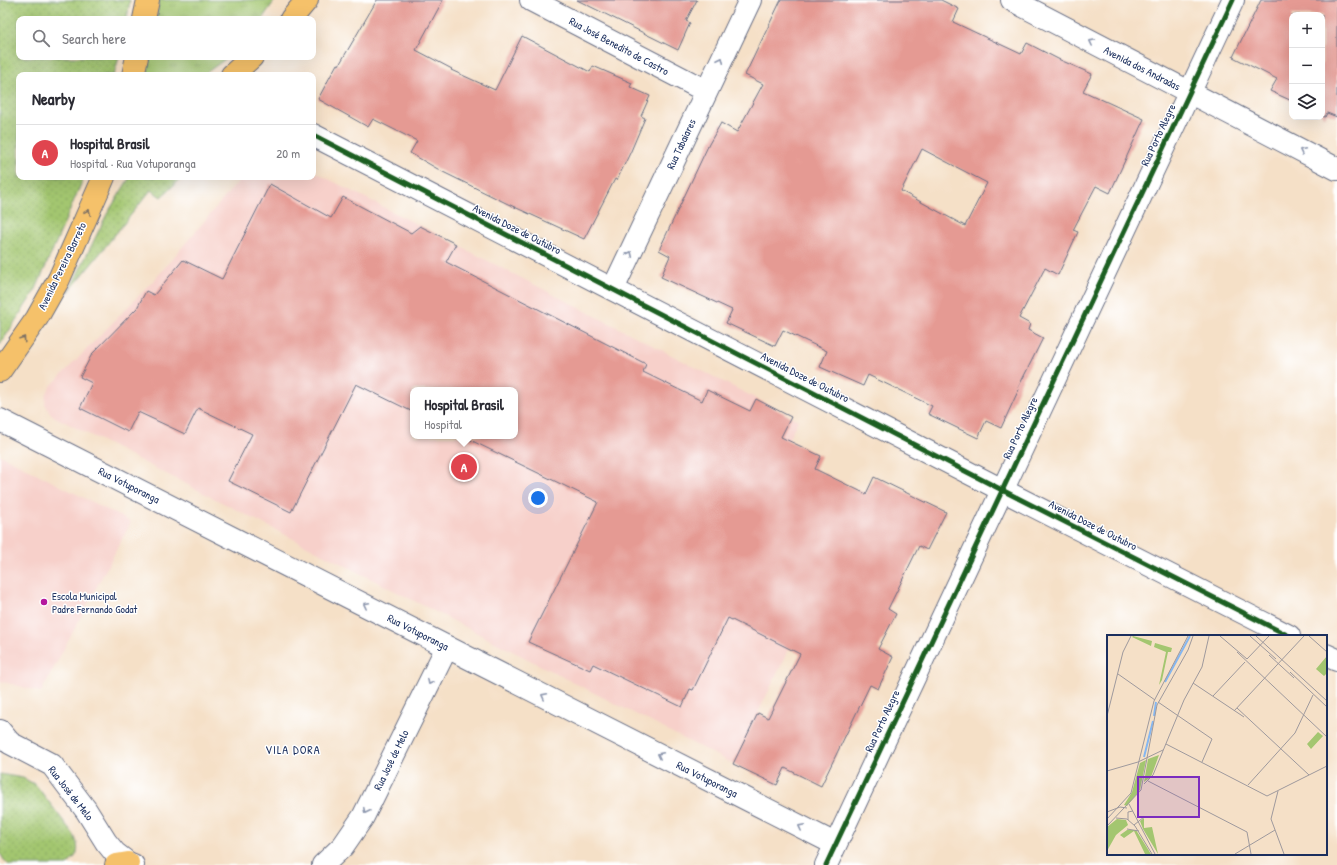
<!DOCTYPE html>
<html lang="en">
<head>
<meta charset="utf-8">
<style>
  :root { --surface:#fff; --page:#f7f7f7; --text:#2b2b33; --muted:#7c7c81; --line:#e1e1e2; --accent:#d93025 }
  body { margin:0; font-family:"Patrick Hand",sans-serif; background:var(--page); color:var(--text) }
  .controls { position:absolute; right:12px; top:12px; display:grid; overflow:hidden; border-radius:8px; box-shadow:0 4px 16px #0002 }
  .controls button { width:36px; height:36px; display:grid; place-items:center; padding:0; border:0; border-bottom:1px solid var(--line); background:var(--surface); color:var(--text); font:20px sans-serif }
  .you { position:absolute; left:538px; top:498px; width:14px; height:14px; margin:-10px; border:3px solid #fff; border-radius:50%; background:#1a73e8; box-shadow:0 0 0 6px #1a73e833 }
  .badge { display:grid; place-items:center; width:26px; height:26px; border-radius:50%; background:var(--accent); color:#fff; font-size:13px; font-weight:700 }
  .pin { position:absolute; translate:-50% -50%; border:2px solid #fff; box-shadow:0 1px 4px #0006 }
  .popup { position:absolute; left:410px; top:387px; width:108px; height:52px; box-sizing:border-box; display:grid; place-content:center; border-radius:8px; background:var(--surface); filter:drop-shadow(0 1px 3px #0005); font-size:13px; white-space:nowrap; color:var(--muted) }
  .popup b { font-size:15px; color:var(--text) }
  .popup::after { content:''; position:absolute; left:50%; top:100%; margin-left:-8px; border:8px solid transparent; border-top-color:var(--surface) }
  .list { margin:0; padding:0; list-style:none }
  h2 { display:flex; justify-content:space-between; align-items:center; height:52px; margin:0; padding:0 16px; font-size:17px }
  h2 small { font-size:13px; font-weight:400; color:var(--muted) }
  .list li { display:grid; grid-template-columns:26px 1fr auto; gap:12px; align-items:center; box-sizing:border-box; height:56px; padding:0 16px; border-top:1px solid var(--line) }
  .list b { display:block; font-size:15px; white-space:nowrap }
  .list p { margin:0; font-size:13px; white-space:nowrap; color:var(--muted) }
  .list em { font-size:13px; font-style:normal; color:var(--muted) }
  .icon { flex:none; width:22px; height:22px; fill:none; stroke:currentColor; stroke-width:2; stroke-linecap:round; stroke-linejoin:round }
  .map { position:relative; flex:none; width:1337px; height:865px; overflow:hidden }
  .search { position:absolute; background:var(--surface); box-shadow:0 4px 16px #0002; left:16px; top:16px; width:300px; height:44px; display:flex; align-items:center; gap:10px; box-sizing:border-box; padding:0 14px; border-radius:8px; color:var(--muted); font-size:15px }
  .panel { position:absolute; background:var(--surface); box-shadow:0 4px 16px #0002; left:16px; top:72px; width:300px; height:108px; border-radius:8px }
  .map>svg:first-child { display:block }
  .built { fill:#f7d0ca; fill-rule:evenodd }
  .grass { fill:url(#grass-dots); stroke:#5f7a67 }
  .park { fill:url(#park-tufts); stroke:#5f7a67 }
  .building { fill:#e59a93; fill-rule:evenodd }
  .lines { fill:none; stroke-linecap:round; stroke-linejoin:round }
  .minor-casing { stroke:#676d83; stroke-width:24 }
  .major-casing { stroke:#676d83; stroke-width:24 }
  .minor { stroke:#fff; stroke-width:22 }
  .major { stroke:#f5c16b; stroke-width:22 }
  .cycleway-casing { stroke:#fff; stroke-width:8 }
  .cycleway { stroke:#1b5e20; stroke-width:5 }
  .oneway { stroke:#8d97ae }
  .oneway2 { stroke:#7d7164 }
  .poi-dot { fill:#b5179e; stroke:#fff; stroke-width:1.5 }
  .labels { text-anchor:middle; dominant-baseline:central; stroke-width:3; stroke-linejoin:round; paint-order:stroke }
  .street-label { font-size:11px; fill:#1b2f5e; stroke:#fff }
  .poi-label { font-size:11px; fill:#1b2f5e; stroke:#fff; text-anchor:start }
  .neighbourhood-label { font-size:12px; letter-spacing:1px; fill:#1b2f5e; stroke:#fff }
  .inset-river { fill:none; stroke:#85b7f1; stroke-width:2 }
  .inset-road { fill:none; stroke:#9e999d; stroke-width:1 }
  .view { fill:#7b2cbf; fill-opacity:0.15; stroke:#7b2cbf; stroke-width:2 }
  .inset-edge { fill:none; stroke:#1b2f5e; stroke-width:2 }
</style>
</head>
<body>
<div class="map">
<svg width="1337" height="865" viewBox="0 0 1337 865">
  <defs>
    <pattern id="grass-dots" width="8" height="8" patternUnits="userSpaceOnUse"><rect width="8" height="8" fill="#a3c670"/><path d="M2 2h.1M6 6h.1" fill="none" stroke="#8caa63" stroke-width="1.8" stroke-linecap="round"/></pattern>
    <pattern id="park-tufts" width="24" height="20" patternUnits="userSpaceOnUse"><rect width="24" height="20" fill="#a3c670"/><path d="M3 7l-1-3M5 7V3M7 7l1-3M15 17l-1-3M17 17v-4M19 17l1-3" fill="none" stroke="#8caa63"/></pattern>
  </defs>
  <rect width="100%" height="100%" fill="#fff"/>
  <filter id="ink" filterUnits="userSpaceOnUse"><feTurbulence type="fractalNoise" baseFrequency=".025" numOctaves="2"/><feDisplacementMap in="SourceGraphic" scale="8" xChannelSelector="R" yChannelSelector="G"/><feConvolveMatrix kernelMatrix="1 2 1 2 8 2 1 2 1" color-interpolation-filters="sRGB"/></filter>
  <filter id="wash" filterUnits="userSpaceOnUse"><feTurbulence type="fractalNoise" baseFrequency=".012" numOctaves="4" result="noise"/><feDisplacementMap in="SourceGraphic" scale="16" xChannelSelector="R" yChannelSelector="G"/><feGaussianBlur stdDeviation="0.9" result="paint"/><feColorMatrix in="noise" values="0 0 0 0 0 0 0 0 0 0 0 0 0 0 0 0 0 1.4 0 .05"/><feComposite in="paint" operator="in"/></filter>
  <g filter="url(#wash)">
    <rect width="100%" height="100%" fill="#f5e0c7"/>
    <g class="built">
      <path d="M313,171L798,420L724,570L799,629L733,764L55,417L49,412L45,403L46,394L51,386L155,279L242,177H313ZM413,390H515V436H413Z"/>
      <polygon points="0,455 131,522 41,692 0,681"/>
    </g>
    <g class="grass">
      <polygon points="0,0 130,0 127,19 19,19 19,57 119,57 114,75 19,75 19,177 84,177 36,289 0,345"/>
      <polygon points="130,177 183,177 161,197 151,190 68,293 107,214"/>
      <path d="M0,774L23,778L36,785L74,835C80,849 79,855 67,865H9L4,860L0,853Z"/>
    </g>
    <g class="park">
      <polygon points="159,0 275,0 262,19 156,19"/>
      <polygon points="150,57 228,57 203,75 147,75"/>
    </g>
    <g id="blocks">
      <g class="building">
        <polygon points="377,0 443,0 416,50 452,69 451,70 495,90 522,36 590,72 593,66 632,83 630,87 650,96 641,116 645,118 631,151 617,180 615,179 584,239 508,204 443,172 410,153 417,141 373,119 368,127 318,99 337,64 339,65"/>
        <polygon points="577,0 697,0 686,21 690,23 678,50"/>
        <path d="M781,0H941L959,9L953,22L1021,54L1027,43L1058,59L1092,74L1083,91L1144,119L1110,193L1096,186L1073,230L1078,232L1058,275L1045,268L1019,318L1030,324L1028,330L1043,338L1018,388L1019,389L1001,428L986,421L978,438L928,414L932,406L868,375L863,386L820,367L827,351L783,330L775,346L726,323L732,310L661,277L670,256L659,250L709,144L721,123L737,132L763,84L745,75ZM922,149L987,183L965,226L901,191Z"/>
        <polygon points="1261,0 1337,0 1337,117 1327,113 1325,117 1322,116 1322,15 1292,15 1292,101 1270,91 1277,79 1233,57"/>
        <polygon points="270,184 331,218 343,197 411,233 420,226 456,244 446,262 646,364 643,372 702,401 707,390 750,411 756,399 791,417 781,437 821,456 815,469 866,494 874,477 946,512 927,550 919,546 888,609 896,614 878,649 893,657 878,689 870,685 821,786 785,768 777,785 733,764 758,713 768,718 800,654 728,618 693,690 690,689 682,707 593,664 590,670 528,642 598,502 462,436 515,436 515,390 413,390 413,412 356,384 291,512 228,481 252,434 198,408 185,434 138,412 128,432 80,408 92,383 80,377 92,354 137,308 146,291 154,295 183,260 222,279"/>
      </g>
    </g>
  </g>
  <g filter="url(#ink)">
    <use href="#blocks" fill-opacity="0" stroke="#676d83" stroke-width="1"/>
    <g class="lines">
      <g class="minor-casing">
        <g id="minor">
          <polyline points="531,0 706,91"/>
          <polyline points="1012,0 1337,169"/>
          <polyline points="313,135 1002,490 1289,636"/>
          <polyline points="613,289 750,0"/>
          <polyline points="0,420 835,844"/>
          <polyline points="1326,655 1337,660"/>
          <polyline points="0,731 10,743 52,765 86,810 106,842 115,853 128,863 133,865"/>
          <polyline points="323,865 343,846 363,817 447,647"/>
          <polyline points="826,865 1233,0"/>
        </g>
      </g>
      <g class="major-casing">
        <g id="major">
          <polyline points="144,19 148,0"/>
          <polyline points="291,19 307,0"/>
          <polyline points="133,75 137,57"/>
          <polyline points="232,75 252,57"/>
          <polyline points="0,371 37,318 59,279 104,177"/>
          <polyline points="116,865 128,863"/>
        </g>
      </g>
      <use href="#minor" class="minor"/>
      <use href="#major" class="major"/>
      <g class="cycleway-casing">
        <g id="cycleway">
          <polyline points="313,135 1002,490 1289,636"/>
          <polyline points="826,865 1233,0"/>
        </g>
      </g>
      <use href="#cycleway" class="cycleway"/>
    </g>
    <defs><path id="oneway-chevron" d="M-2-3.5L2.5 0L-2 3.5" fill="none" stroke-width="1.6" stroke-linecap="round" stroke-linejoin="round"/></defs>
    <g class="oneway">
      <use href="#oneway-chevron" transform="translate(1092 42) rotate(-153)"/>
      <use href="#oneway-chevron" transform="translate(721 60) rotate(-65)"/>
      <use href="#oneway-chevron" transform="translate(1302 151) rotate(-153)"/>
      <use href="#oneway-chevron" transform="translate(630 254) rotate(-65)"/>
      <use href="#oneway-chevron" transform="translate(366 605) rotate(-153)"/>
      <use href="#oneway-chevron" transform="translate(430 682) rotate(116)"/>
      <use href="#oneway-chevron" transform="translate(544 696) rotate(-153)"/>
      <use href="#oneway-chevron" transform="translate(660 755) rotate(-153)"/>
      <use href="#oneway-chevron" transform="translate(366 811) rotate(116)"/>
      <use href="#oneway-chevron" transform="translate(801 827) rotate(-153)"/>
    </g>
    <g class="oneway2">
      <use href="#oneway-chevron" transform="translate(88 212) rotate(-66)"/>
      <use href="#oneway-chevron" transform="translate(23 339) rotate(-56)"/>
    </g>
  </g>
  <circle class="poi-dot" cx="44" cy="602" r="4"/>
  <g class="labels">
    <g class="street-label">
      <text transform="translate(619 46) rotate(28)">Rua José Benedito de Castro</text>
      <text transform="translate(1142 68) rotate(27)">Avenida dos Andradas</text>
      <text transform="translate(1158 135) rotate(-65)">Rua Porto Alegre</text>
      <text transform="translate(681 144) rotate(-65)">Rua Tabaiares</text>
      <text transform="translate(517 229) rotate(27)">Avenida Doze de Outubro</text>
      <text transform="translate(62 266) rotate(-64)">Avenida Pereira Barreto</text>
      <text transform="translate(805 377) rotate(27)">Avenida Doze de Outubro</text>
      <text transform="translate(1020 428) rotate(-65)">Rua Porto Alegre</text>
      <text transform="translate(129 485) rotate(27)">Rua Votuporanga</text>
      <text transform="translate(1093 525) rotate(27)">Avenida Doze de Outubro</text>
      <text transform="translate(418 632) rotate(27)">Rua Votuporanga</text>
      <text transform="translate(882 721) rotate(-65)">Rua Porto Alegre</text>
      <text transform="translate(391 760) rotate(-64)">Rua José de Melo</text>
      <text transform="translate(707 779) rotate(27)">Rua Votuporanga</text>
      <text transform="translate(71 793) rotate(52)">Rua José de Melo</text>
    </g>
    <g class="poi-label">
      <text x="52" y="596">Escola Municipal<tspan x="52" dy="13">Padre Fernando Godat</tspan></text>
    </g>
    <g class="neighbourhood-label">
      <text x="293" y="749">VILA DORA</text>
    </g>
  </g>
  <g transform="translate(1107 635)">
    <rect width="220" height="220" fill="#f5e0c7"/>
    <path d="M26,1L45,6L44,11L25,2ZM48,8L65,13L64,17H61L55,45L52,50L59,17L47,12ZM220,21V38L217,41L209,34ZM39,125L33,155L20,171L17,170L25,157L33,128ZM10,184L19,185L21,190L9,200L0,216V192ZM20,195H29L44,219H38L27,196L17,203L13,200Z" fill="#a3c670"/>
    <path d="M211,97L216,101L204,114L200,109ZM52,120L44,142L37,147L41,124ZM37,183V193L45,192L51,219L36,194L33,186Z" fill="#a3c670"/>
    <path class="inset-river" d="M58,47L83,1M47,81L49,67M37,122L46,86"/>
    <path class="inset-road" d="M113,1L140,24L162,1M143,1L169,24M149,1L220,66M202,1L220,17M130,17L220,102M162,20L187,43M183,37L220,72M11,39L48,65M86,48L137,82M106,61L138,27M51,67L105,104L95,127M130,73L202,140M127,76L197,1M0,81L16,17L24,1M59,109L160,161L220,131M0,136L31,127L56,115M41,146L140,197L144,219M37,149L46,140L77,65L95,32L102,1M141,150L188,98L206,60M171,156L164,184L177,219M22,169L48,219M0,177L13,172L20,173M9,183L20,184L28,191L45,219M0,184L24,158L47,66L81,1M21,185V177L26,176M27,190L37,182M0,191L34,155L50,70L81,15L86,1M20,194L32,196M128,219L168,195"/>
    <path class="view" d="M31,142H92V182H31Z"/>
    <rect width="220" height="220" class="inset-edge"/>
  </g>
</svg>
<div class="controls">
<button>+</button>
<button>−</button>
<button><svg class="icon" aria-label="layers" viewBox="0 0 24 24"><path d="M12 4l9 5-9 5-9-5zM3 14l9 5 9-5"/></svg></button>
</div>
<div class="you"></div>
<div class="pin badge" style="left:464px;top:467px;background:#e0444e">A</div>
<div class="popup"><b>Hospital Brasil</b>Hospital</div>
<div class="search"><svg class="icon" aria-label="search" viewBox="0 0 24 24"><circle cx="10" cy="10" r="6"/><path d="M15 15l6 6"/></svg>Search here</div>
<section class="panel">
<h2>Nearby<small></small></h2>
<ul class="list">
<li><span class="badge" style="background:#e0444e">A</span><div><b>Hospital Brasil</b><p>Hospital · Rua Votuporanga</p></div><em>20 m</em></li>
</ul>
</section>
</div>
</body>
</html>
